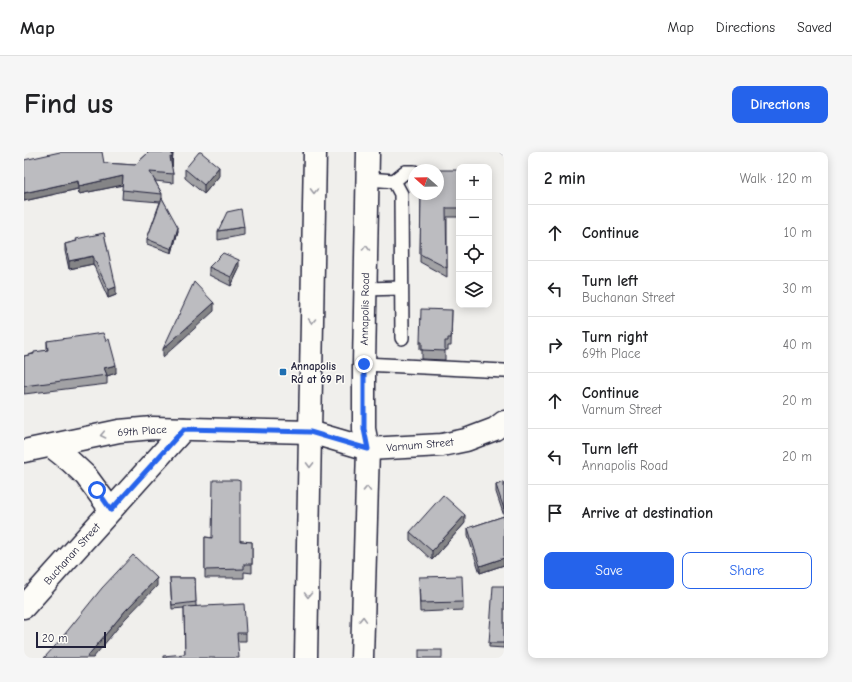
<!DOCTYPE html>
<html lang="en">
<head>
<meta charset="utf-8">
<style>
  :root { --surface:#fff; --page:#f6f6f6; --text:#202124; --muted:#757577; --line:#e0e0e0; --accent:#2563eb }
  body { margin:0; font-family:"Comic Neue",sans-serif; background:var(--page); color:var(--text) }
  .controls { position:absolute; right:12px; top:12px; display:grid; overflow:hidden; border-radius:8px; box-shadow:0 2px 10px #0003 }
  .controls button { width:36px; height:36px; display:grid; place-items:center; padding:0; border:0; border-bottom:1px solid var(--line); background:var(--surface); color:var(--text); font:20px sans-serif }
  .compass { position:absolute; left:384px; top:12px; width:36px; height:36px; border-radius:50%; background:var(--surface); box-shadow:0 2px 10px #0003; rotate:290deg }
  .scale { position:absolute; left:12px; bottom:10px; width:70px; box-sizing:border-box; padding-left:4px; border:2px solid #22223b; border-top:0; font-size:11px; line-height:14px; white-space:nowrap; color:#22223b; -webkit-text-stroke:3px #fdfcf7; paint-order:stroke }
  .stop { position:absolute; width:12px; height:12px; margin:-9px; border:3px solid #2563eb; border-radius:50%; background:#fff }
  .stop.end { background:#2563eb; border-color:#fff; box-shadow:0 1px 4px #0008 }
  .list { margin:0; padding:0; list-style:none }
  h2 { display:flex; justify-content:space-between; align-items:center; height:52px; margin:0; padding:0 16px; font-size:17px }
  h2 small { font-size:13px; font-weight:400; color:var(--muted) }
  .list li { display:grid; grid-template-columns:26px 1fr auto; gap:12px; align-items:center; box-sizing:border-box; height:56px; padding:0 16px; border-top:1px solid var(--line) }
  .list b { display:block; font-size:15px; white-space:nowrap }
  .list p { margin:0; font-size:13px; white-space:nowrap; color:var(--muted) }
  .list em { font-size:13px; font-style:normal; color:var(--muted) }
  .actions { display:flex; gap:8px; padding:12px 16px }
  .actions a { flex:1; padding:9px 0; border:1px solid var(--accent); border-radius:8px; text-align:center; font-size:14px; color:var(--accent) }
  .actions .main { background:var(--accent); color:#fff }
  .icon { flex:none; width:22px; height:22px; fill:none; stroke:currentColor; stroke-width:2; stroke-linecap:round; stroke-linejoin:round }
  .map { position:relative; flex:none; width:480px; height:506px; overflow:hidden; border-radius:8px }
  header { display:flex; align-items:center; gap:24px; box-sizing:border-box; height:56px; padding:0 20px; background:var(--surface); border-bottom:1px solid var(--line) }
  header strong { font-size:19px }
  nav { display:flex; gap:22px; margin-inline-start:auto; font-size:14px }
  .intro { display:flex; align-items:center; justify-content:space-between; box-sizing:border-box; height:96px; padding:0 24px }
  h1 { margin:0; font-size:28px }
  .button { padding:10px 18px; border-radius:8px; background:var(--accent); color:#fff; font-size:14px; font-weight:700 }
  main { display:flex; gap:24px; padding:0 24px }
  aside { flex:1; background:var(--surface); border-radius:8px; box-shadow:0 2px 10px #0003 }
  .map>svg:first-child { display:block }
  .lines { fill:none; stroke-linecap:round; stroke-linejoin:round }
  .lane-casing { stroke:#22223b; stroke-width:16 }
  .street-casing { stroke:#22223b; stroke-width:25 }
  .primary-casing { stroke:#22223b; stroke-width:25 }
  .lane { stroke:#fdfcf7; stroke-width:13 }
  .street { stroke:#fdfcf7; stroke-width:22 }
  .primary { stroke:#fdfcf7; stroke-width:22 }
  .wall { fill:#a2a2a5; stroke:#22223b }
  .shaded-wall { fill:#848486; stroke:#22223b }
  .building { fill:#bcbcc0; stroke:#22223b }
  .oneway { stroke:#9a9aa2 }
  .route { stroke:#2563eb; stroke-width:5 }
  .poi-dot { fill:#1f6fb2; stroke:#fdfcf7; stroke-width:1.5 }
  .labels { text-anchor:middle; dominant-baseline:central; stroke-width:3; stroke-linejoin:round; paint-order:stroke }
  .street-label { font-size:11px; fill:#22223b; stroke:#fdfcf7 }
  .poi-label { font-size:11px; font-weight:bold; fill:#22223b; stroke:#fdfcf7; text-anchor:start }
</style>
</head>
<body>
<header>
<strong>Map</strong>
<nav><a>Map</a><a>Directions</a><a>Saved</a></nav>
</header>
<div class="intro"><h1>Find us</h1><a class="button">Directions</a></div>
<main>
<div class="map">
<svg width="480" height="506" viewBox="0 0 480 506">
  <rect width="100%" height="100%" fill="#f0efec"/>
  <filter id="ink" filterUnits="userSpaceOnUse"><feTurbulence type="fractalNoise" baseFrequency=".025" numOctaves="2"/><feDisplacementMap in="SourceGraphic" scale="8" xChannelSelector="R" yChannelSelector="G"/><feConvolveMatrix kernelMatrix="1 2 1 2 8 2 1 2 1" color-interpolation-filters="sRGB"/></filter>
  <g filter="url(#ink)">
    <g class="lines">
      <g class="lane-casing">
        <g id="lane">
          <polyline points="344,27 370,29 377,42 378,186"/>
          <polyline points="370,29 381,20 390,20"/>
          <polyline points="341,137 377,136"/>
          <polyline points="340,212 480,219"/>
        </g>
      </g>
      <g class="street-casing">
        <g id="street">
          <polyline points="27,294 46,309 62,324 87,358"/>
          <polyline points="0,299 95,279 129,276 286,280 344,297 418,293 442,288 471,277 480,270"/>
          <polyline points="0,455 160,277"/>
        </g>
      </g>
      <g class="primary-casing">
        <g id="primary">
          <polyline points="282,506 291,0"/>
          <polyline points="338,506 344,297 340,277 340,212 344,0"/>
        </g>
      </g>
      <use href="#lane" class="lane"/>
      <use href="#street" class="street"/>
      <use href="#primary" class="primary"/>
    </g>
    <g class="wall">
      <polygon points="124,0 149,0 148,15 147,14 149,22 149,31 131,29 138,42 138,46 154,79 148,101 123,92 123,87 136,50 98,47 99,33 55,42 54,37 0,49 80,11 111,13 124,1"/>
      <polygon points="476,0 480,0 480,3"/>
      <polygon points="161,17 195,24 180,42 161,26"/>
      <polygon points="435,18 435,65 423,65 423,125 396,110 397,42"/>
      <polygon points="220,75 220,83 194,88 194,79"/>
      <polygon points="80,81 92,143 84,146 69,112 45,117 41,99 41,92 52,89"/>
      <polygon points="185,115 215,117 207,134 185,123"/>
      <polygon points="428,158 427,194 424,194 424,198 421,198 421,208 398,207 398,198 396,198 396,190"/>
      <polygon points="23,189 82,189 92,221 83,224 83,232 0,242 0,204 23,198"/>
      <polygon points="480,330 480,413 456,421 444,384 444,376 480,364 472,340 472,333"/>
      <polygon points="441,371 408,408 386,388 386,380"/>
      <polygon points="181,385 228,390 228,421 220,420 220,426 181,426"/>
      <polygon points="146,426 171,426 172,454 222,481 222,489 214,489 161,502 160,456 148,457"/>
      <polygon points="395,434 439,450 439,458 396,460"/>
      <polygon points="480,434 480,496 465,495 465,491"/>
    </g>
    <g class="shaded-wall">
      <polygon points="148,0 149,0 148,15"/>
      <polygon points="195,15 195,24 180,42 180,33"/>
      <polygon points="99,24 99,33 55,42 55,34"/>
      <polygon points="54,29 54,37 0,49 0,41"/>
      <polygon points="154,75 154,79 148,101 148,97"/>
      <polygon points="69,104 69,112 45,117 45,109"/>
      <polygon points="215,108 215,117 207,134 207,125"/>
      <polygon points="92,135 92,143 84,146 84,138"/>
      <polygon points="190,151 190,159 139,205 139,197"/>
      <polygon points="92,213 92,221 83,224 80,216"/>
      <polygon points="441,363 441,371 408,408 408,399"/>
      <polygon points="480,406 480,413 456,421 456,414"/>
      <polygon points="133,426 133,434 101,467 69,506 62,506 101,459"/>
    </g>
    <g class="building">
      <polygon points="36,0 78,0 80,11 111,13 124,1 124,0 148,0 148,6 146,5 149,22 126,20 138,42 98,38 99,24 55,34 54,29 0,41 0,8"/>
      <polygon points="175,0 177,0 195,15 180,33 161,17"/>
      <polygon points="397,17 409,18 397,18"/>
      <polygon points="414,18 435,18 435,56 422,56 423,116 396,102 397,42 414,42"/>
      <polygon points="138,46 154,75 148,97 123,87"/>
      <polygon points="217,57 220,75 194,79 203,60"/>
      <polygon points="80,81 92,135 84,138 69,104 45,109 41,92 53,89 52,87"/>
      <polygon points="199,101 215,108 207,125 185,115"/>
      <polygon points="170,130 190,151 139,197"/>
      <polygon points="397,157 428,158 427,186 424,186 424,189 421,189 421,199 398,198 398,190 396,190"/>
      <polygon points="79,181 82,189 85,187 92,213 80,216 83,223 0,234 0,204 10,202 10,200 24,198 23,189"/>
      <polygon points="189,328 213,328 216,329 216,389 228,390 228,412 220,412 220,417 181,418 181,385 188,386"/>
      <polygon points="480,330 480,357 472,333"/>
      <polygon points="419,343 441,363 408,399 386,380"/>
      <polygon points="480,364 480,406 456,414 444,376"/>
      <polygon points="109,403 133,426 101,459 62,506 20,506 32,493 78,436"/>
      <polygon points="438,424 439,450 396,451 395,425"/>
      <polygon points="146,426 171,426 172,450 148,453"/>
      <polygon points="469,434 480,434 480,491 465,491"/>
      <polygon points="220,452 222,481 213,481 215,506 139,506 139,504 161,502 160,455"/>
      <rect x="395" y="498" width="23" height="8"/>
    </g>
    <defs><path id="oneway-chevron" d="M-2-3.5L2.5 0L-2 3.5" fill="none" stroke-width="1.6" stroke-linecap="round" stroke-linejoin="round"/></defs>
    <g class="oneway">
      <use href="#oneway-chevron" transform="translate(290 39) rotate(91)"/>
      <use href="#oneway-chevron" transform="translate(342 96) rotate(-89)"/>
      <use href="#oneway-chevron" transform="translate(288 169) rotate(91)"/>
      <use href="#oneway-chevron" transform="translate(79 283) rotate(168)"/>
      <use href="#oneway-chevron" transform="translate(286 313) rotate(91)"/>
      <use href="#oneway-chevron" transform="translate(343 337) rotate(-88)"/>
      <use href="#oneway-chevron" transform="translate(284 443) rotate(91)"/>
      <use href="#oneway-chevron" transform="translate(339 467) rotate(-88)"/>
    </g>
  </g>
  <g class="lines" filter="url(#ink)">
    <polyline class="route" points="73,338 87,358 160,277 286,280 344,297 340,277 340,212"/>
  </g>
  <rect class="poi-dot" x="255" y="216" width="8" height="8" rx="2"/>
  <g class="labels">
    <g class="street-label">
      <text transform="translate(341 157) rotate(-89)">Annapolis Road</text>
      <text transform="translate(118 279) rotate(-4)">69th Place</text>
      <text transform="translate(396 293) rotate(-5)">Varnum Street</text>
      <text transform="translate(48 402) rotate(-48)">Buchanan Street</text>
    </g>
    <g class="poi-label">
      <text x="267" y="214">Annapolis<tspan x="267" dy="13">Rd at 69 Pl</tspan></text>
    </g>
  </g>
</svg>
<div class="controls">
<button>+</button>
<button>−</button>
<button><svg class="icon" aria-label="locate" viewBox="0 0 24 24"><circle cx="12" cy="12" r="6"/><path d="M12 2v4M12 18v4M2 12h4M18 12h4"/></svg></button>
<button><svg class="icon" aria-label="layers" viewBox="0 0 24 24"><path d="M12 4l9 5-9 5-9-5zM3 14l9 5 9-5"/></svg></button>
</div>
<svg class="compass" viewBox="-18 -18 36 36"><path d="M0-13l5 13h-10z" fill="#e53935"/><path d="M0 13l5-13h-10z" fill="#757577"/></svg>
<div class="scale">20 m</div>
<div class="stop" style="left:73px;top:338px"></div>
<div class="stop end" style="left:340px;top:212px"></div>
</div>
<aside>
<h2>2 min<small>Walk · 120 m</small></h2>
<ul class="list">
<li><svg class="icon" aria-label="ahead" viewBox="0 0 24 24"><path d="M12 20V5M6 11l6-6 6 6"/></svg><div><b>Continue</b></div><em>10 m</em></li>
<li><svg class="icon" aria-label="left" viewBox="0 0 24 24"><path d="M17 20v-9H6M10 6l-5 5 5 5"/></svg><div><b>Turn left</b><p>Buchanan Street</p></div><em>30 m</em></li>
<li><svg class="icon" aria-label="right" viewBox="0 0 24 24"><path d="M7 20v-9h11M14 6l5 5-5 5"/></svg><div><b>Turn right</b><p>69th Place</p></div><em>40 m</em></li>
<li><svg class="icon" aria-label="ahead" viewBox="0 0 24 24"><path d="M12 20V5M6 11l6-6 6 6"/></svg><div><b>Continue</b><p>Varnum Street</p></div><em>20 m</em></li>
<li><svg class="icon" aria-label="left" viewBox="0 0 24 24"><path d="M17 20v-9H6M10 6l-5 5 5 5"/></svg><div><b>Turn left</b><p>Annapolis Road</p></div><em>20 m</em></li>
<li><svg class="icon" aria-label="arrive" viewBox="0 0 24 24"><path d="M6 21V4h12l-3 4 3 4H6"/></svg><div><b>Arrive at destination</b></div></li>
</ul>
<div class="actions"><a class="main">Save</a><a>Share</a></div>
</aside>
</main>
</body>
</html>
